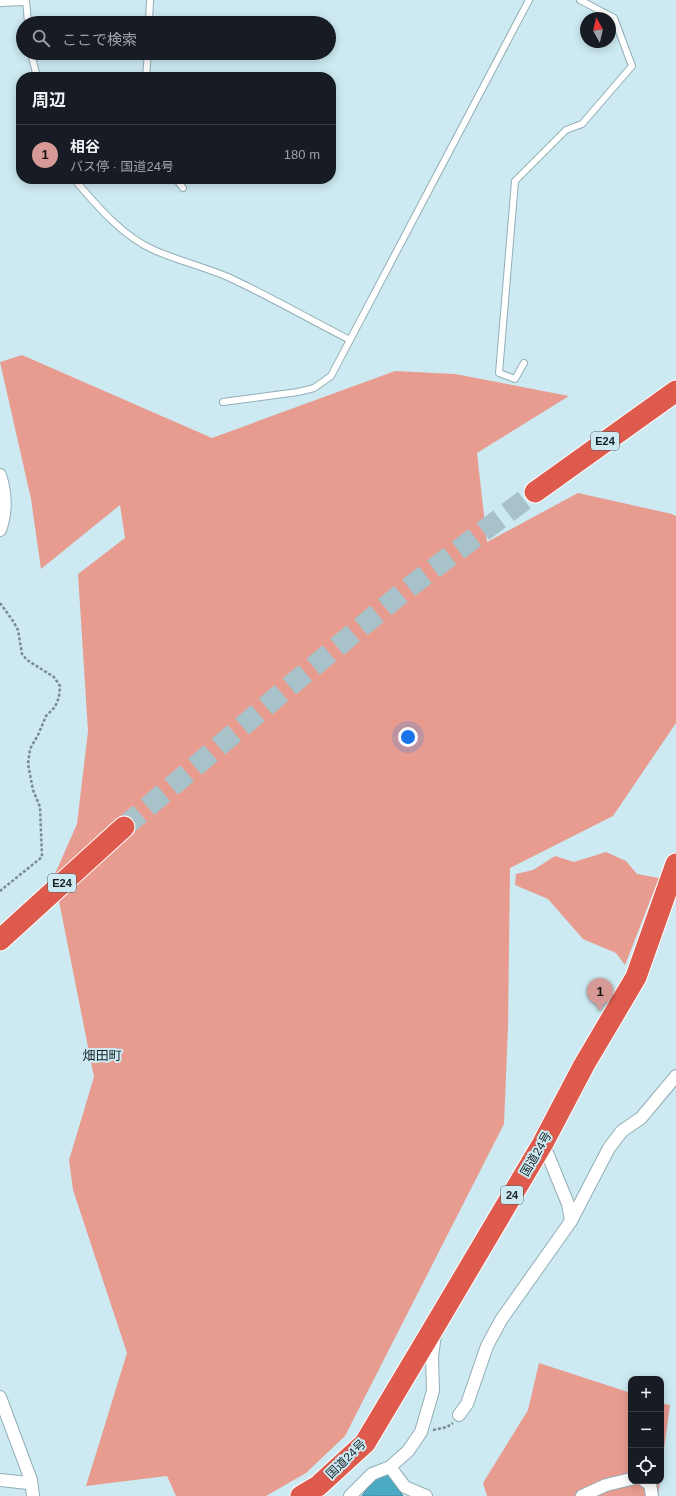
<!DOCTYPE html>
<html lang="ja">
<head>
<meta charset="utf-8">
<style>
  :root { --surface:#171b24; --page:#20242c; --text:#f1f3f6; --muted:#9ea1a6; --line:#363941; --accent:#d79996 }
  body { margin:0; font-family:Arial,"Noto Sans JP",sans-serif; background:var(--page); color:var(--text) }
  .controls { position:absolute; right:12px; bottom:12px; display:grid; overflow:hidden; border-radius:8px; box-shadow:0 2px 10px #0003 }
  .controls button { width:36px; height:36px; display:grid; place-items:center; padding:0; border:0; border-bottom:1px solid var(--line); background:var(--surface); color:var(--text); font:20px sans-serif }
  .compass { position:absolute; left:580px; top:12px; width:36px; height:36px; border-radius:50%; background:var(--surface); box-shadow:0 2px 10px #0003; rotate:352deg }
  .you { position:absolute; left:408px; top:737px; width:14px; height:14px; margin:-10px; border:3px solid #fff; border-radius:50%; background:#1a73e8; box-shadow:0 0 0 6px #1a73e833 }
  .badge { display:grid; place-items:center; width:26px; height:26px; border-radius:50%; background:var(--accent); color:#111; font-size:13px; font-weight:700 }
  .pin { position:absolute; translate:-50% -33px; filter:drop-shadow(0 1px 2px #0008) }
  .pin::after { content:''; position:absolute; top:21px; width:14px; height:12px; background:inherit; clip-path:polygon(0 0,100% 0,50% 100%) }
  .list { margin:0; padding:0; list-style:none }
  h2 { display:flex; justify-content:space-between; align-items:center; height:52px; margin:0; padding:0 16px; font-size:17px }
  h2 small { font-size:13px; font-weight:400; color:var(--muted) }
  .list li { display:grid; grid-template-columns:26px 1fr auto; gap:12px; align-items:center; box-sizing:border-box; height:60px; padding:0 16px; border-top:1px solid var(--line) }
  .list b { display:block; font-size:15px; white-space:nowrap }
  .list p { margin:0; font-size:13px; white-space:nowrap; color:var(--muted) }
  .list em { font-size:13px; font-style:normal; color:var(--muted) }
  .icon { flex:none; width:22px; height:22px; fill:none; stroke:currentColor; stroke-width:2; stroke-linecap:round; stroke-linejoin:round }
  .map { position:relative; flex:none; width:676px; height:1496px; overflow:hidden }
  .search { position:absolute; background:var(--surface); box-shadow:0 2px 10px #0003; left:16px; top:16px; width:320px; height:44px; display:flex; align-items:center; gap:10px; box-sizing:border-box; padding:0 14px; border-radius:22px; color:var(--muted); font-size:15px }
  .panel { position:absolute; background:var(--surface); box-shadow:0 2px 10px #0003; left:16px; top:72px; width:320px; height:112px; border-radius:16px }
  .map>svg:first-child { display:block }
  .green { fill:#e89c90 }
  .water { fill:#4cabc4; stroke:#3c8294 }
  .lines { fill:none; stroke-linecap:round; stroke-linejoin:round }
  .highway-tunnel { stroke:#a8c2c9; stroke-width:21; stroke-dasharray:21 10; stroke-linecap:butt }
  .lane-casing { stroke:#92aeb6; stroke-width:8 }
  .street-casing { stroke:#92aeb6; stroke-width:14 }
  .highway-casing { stroke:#fff; stroke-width:23 }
  .path { stroke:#778c92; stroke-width:2.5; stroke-dasharray:3 2; stroke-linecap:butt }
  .lane { stroke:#fff; stroke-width:6 }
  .street { stroke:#fff; stroke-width:12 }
  .highway { stroke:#de5a4c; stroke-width:21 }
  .labels { text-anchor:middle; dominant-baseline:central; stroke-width:4; stroke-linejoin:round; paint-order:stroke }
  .shield { fill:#cdeaf2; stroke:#4d5d62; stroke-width:1 }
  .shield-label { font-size:11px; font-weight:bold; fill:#162124 }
  .street-label { font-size:12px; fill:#162124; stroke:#cdeaf2 }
  .neighbourhood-label { font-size:13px; fill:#162124; stroke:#cdeaf2 }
</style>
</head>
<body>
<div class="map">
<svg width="676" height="1496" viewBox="0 0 676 1496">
  <rect width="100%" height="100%" fill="#cdeaf2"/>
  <g class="green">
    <polygon points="22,355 212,438 395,371 455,374 569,396 477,453 487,542 578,493 672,514 676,516 676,723 613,816 510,868 508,1027 504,1124 345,1436 306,1473 266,1496 176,1496 167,1476 86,1486 127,1353 73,1190 69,1160 94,1077 54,876 77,824 88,731 78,574 125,538 120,505 41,569 31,499 0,362"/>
    <polygon points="606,852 626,861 637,874 659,878 625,965 616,953 583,939 548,899 515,885 516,874 533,870 555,856 574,862"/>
    <polygon points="539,1363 631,1393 631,1481 660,1481 658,1496 487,1496 483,1483 528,1410"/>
    <polygon points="661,1403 670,1405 661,1471"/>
  </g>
  <polygon class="water" points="381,1475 388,1475 403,1496 362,1496 371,1484"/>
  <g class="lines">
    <polyline class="highway-tunnel" points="124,827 279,695 408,588 535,492"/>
    <g class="lane-casing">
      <g id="lane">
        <polyline points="26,0 28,23"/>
        <polyline points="0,3 26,2"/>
        <polyline points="149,23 150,0"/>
        <polyline points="31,53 37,77"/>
        <polyline points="146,77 148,53"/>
        <path d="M74,179C96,205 124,238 156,251C180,261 204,267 228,277C269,296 309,319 350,340"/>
        <polyline points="176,179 183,188"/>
        <polyline points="524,363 515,379 499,373 515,181 566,130 582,124 632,66 614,18 580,0"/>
        <polyline points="223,402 298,392 314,388 331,376 529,0"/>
      </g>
    </g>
    <g class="street-casing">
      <g id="street">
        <path d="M0,475C6,494 7,511 0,530"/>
        <polyline points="543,1143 568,1204 571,1221"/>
        <polyline points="0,1397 31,1480 33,1496"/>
        <polyline points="459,1415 467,1404 487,1346 501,1320 571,1221 609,1148 622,1131 641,1118 676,1076"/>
        <polyline points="0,1480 28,1483 31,1480"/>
        <polyline points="645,1481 650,1484 652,1496"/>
        <polyline points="350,1496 372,1474 390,1467"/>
        <polyline points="426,1496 405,1487 390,1467 408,1451 421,1432 433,1391 432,1357 435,1334"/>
        <polyline points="582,1496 606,1485 631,1479"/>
      </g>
    </g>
    <g class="highway-casing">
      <g id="highway">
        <polyline points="535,492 676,391"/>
        <polyline points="0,940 124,827"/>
        <polyline points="301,1496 318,1486 365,1443 436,1324 543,1143 584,1065 636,977 676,864"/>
      </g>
    </g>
    <g class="path">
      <polyline points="0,603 13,621 18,630 22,654 27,660 54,677 60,686 59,697 55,707 46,716 38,735 30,749 28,764 33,790 40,807 42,857 0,891"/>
      <polyline points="433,1430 447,1427 453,1423"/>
    </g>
    <use href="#lane" class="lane"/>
    <use href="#street" class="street"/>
    <use href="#highway" class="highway"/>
  </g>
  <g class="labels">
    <g class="shield">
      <rect x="591" y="432" width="28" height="18" rx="3"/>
      <rect x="48" y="874" width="28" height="18" rx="3"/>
      <rect x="501" y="1186" width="22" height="18" rx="3"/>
    </g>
    <g class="shield-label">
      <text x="605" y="441">E24</text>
      <text x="62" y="883">E24</text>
      <text x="512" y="1195">24</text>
    </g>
    <g class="street-label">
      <text transform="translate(536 1154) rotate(-60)">国道24号</text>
      <text transform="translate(346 1459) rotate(-44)">国道24号</text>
    </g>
    <g class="neighbourhood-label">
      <text x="102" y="1055">畑田町</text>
    </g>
  </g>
</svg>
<div class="controls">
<button>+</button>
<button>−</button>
<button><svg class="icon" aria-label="locate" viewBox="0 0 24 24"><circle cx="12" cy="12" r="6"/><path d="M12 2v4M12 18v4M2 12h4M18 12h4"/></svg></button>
</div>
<svg class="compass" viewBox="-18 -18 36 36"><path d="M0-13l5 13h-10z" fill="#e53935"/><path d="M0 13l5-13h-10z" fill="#9ea1a6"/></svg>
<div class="you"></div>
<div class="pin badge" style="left:600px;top:1011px">1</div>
<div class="search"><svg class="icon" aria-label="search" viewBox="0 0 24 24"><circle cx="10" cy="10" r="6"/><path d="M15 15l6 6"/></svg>ここで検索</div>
<section class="panel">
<h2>周辺<small></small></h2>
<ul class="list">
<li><span class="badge">1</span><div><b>相谷</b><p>バス停 · 国道24号</p></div><em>180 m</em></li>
</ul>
</section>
</div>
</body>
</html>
